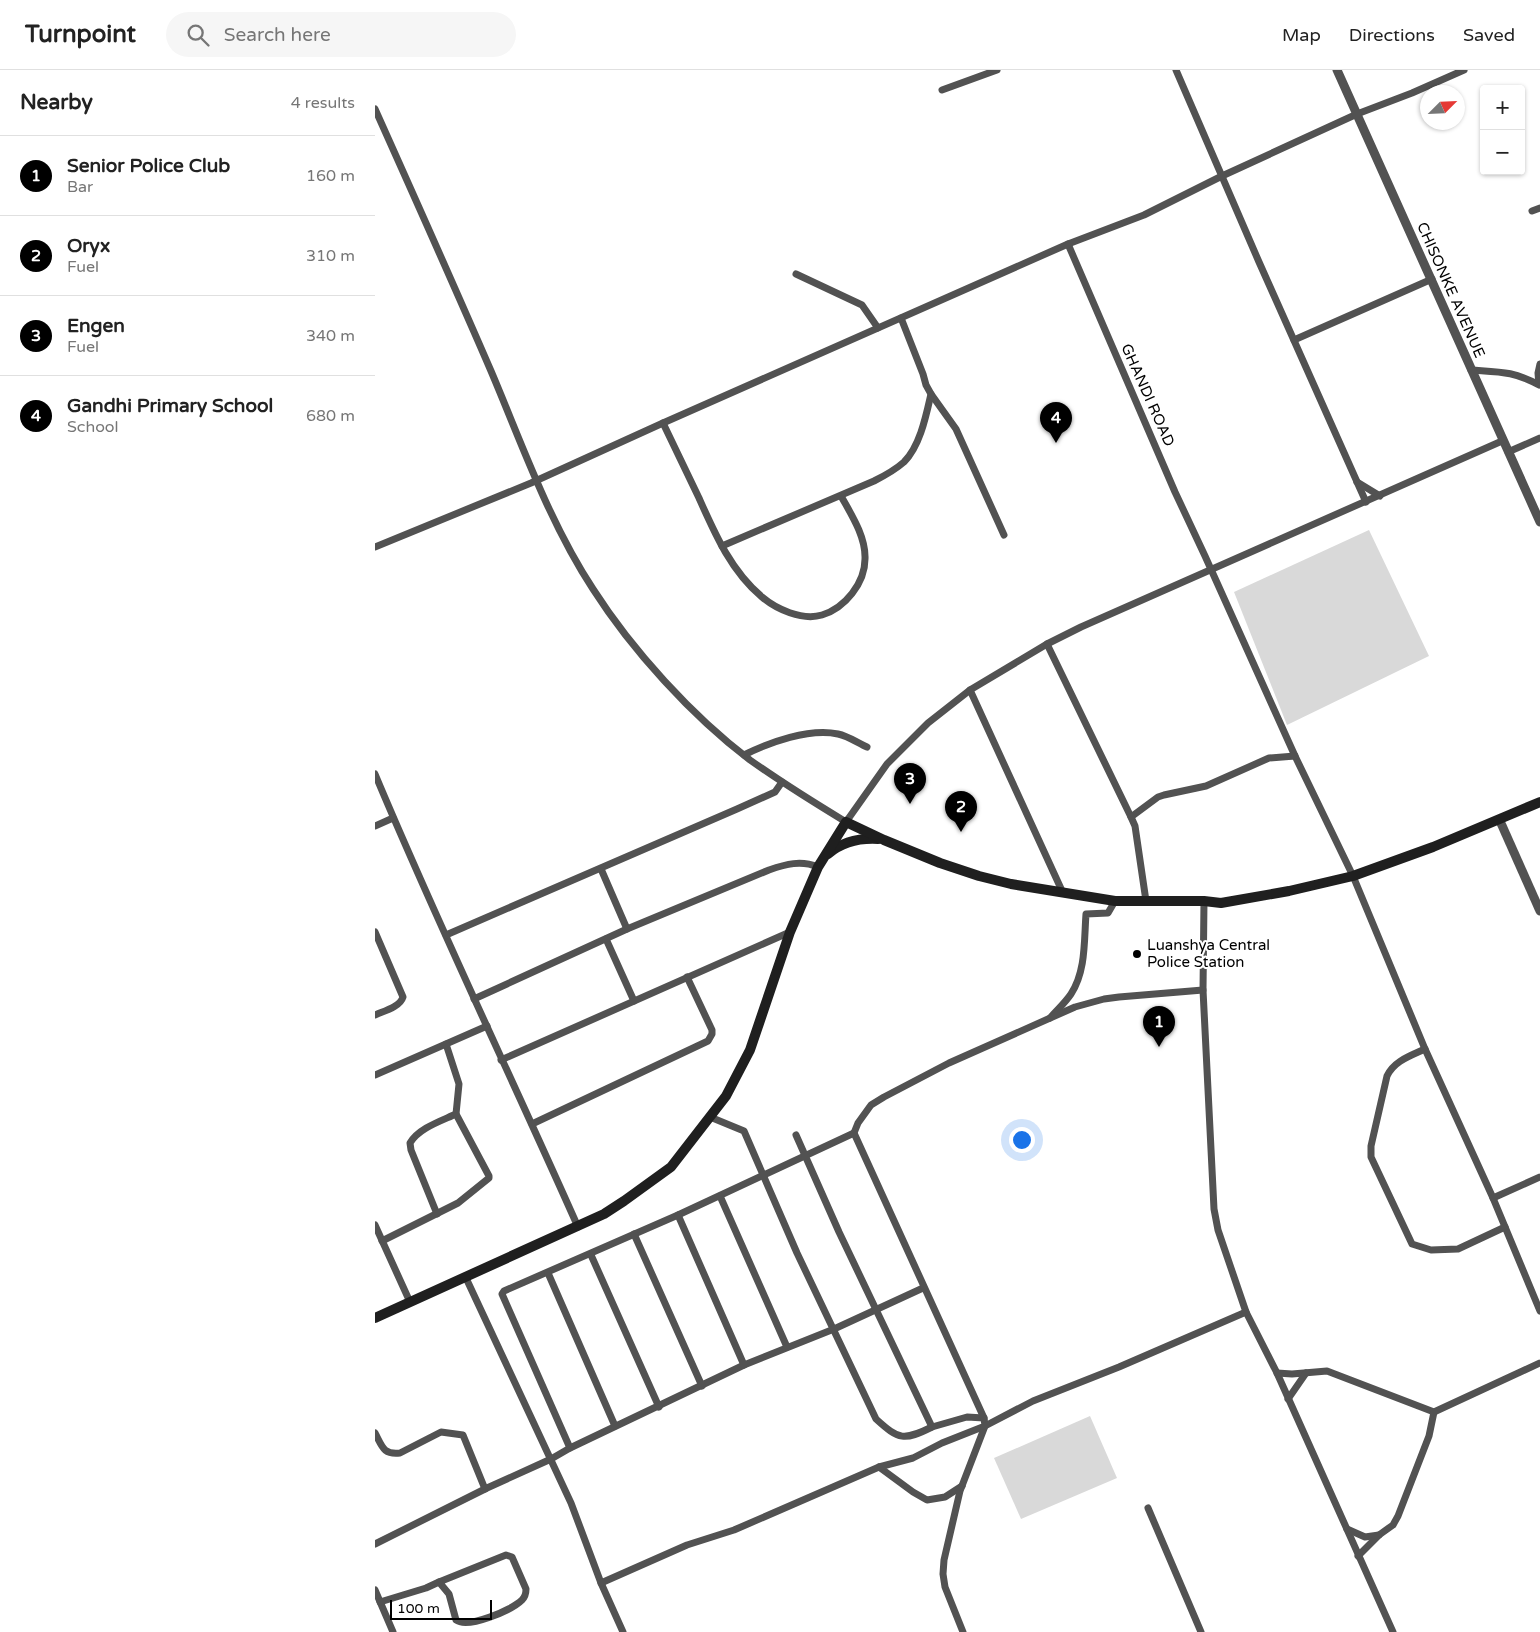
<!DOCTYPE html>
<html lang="en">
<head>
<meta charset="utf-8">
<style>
  :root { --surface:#fff; --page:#f6f6f6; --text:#222; --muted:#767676; --line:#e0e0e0; --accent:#000 }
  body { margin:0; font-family:"Varela Round",sans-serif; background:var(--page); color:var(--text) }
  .controls { position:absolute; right:15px; top:15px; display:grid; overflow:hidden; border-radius:5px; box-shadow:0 1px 4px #0004 }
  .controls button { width:45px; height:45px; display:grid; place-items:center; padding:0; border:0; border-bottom:1px solid var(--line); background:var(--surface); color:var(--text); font:25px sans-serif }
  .compass { position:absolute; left:1045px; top:15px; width:45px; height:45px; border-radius:50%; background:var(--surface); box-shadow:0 1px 4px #0004; rotate:66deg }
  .scale { position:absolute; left:15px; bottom:12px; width:102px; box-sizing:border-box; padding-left:5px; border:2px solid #000; border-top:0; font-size:14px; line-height:18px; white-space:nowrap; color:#000; -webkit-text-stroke:4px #fff; paint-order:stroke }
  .you { position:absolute; left:646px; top:1069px; width:18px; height:18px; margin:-12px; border:4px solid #fff; border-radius:50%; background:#1a73e8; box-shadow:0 0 0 8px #1a73e833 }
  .badge { display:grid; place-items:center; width:32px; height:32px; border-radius:50%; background:var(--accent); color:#fff; font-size:16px; font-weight:700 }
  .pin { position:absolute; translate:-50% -41px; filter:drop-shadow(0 1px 2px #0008) }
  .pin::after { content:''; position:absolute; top:26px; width:18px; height:15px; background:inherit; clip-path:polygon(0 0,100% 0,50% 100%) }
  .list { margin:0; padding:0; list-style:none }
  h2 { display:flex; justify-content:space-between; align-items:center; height:65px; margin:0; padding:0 20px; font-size:21px }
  h2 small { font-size:16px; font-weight:400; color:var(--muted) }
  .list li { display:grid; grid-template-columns:32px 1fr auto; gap:15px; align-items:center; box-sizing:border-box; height:80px; padding:0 20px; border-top:1px solid var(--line) }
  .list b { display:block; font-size:19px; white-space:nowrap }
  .list p { margin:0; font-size:16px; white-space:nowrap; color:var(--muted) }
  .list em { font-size:16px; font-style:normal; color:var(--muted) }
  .icon { flex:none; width:28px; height:28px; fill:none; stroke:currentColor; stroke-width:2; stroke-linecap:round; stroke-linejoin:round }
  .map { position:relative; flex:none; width:1165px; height:1562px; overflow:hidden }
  header { display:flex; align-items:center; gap:30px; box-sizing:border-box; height:70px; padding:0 25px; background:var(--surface); border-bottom:1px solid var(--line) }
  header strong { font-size:24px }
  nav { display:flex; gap:28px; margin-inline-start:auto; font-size:18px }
  .search { width:350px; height:45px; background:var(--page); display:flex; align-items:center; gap:12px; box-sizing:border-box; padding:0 18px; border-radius:28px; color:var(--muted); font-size:19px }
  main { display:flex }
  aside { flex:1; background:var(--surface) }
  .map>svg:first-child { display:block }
  .green { fill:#d9d9d9 }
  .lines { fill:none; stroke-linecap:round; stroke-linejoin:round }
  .minor { stroke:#525252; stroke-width:7 }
  .tertiary { stroke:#525252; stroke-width:9 }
  .secondary { stroke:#1f1f1f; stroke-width:10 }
  .poi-dot { fill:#000; stroke:#fff; stroke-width:2 }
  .labels { text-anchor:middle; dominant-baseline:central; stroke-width:4; stroke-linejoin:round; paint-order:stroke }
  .street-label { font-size:15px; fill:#000; stroke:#fff }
  .poi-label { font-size:15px; fill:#000; stroke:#fff; text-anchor:start }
</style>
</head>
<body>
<header>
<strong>Turnpoint</strong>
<div class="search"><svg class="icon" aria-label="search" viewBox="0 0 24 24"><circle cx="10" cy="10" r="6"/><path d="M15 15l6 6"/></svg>Search here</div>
<nav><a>Map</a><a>Directions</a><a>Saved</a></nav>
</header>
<main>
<aside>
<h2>Nearby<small>4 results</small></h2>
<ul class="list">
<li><span class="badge">1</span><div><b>Senior Police Club</b><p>Bar</p></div><em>160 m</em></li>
<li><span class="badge">2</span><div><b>Oryx</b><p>Fuel</p></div><em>310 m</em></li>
<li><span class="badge">3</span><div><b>Engen</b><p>Fuel</p></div><em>340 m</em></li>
<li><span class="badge">4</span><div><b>Gandhi Primary School</b><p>School</p></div><em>680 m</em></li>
</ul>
</aside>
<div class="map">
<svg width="1165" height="1562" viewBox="0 0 1165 1562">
  <rect width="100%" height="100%" fill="#fff"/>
  <g class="green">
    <polygon points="994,460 1054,586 912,655 859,522"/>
    <polygon points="715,1346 742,1408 646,1449 619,1388"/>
  </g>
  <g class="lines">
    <g class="minor">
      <polyline points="801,0 884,192 991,432"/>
      <polyline points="567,20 622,0"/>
      <path d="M0,39C39,126 78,213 116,301C147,374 174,452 218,519C257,580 317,646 375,690C406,712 438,732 471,752L512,694L553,653L595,620L672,574L706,557L1127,371"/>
      <polyline points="1157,141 1165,138"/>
      <polyline points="693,174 800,422 830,486 920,686 978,806 1050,979 1118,1128 1165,1241"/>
      <polyline points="421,204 487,235 503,258"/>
      <polyline points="919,270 1057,209"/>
      <path d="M1096,300C1124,302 1139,301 1164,315L1163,303L1165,294"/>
      <polyline points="556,324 581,359 629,465"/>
      <path d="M288,353C300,378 312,403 324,428C340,464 356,501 387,527C401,539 427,551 447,545C470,538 490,513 490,489C491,467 476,444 466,426"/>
      <polyline points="1133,382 1165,368"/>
      <polyline points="982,412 1005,426"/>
      <path d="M347,476L499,411C509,406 520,400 529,392C545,376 551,346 556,324L551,315L548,304L526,248"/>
      <polyline points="0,477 156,413 288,353 693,174 769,145 847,106 982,44 1037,23 1089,0"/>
      <polyline points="672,574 756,747 760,756 771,831"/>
      <polyline points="595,620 688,823"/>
      <path d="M369,685C395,672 434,658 463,664C473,666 483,673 492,677"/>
      <path d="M0,704C64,857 136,1006 203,1157"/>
      <polyline points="756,747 783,727 789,725 831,716 894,688 920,686"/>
      <polyline points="0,756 18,748"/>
      <polyline points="226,799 252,859"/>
      <polyline points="829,831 828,920 839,1139 843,1160 871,1242 902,1303 1018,1562"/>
      <path d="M0,862L28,927C25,937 9,941 0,945"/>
      <polyline points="71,865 362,739 400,722 407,712"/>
      <polyline points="231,869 259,931"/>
      <path d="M99,929L252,859L394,800C411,794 426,790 443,797"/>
      <path d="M675,948C682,940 690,933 696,924C711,901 709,871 711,844L733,843L740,831"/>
      <path d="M1050,979C1035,986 1019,991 1012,1006L996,1076V1087L1037,1174L1056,1180L1083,1179L1130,1157"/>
      <polyline points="126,990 415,862"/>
      <polyline points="0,1005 112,956"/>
      <path d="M335,1047L369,1061L422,1183L501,1349C524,1370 529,1371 557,1357"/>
      <polyline points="157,1054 333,971 337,964 337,960 312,907"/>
      <polyline points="479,1063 303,1145 129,1221 127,1224 195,1378 369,1295 459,1259 548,1218"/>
      <polyline points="421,1065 464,1162 557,1357 592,1347 609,1348"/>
      <polyline points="345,1126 412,1277"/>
      <polyline points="1118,1128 1165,1107"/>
      <path d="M62,1144L36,1080L35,1073C44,1058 66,1051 81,1044"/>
      <polyline points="303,1145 369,1295"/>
      <polyline points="0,1155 35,1232"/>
      <polyline points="259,1164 327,1316"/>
      <polyline points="7,1171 83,1133 114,1108 114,1106 81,1044 84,1014 71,974"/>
      <polyline points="216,1185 284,1337"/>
      <polyline points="173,1203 240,1356"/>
      <polyline points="91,1208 196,1433 226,1513 248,1562"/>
      <polyline points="902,1303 917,1304 952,1301 1059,1342 1165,1293"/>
      <polyline points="913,1329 931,1303"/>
      <path d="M0,1363C7,1376 8,1385 25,1383L66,1362L88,1365L110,1419"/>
      <polyline points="504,1397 538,1422 552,1430 570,1427 587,1416"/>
      <polyline points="773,1438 826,1562"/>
      <polyline points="972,1459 990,1467 1004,1465"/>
      <polyline points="0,1474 112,1418 176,1389 195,1378"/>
      <path d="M131,1485L137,1487L151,1519C151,1523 150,1527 147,1530C137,1540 93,1559 81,1550L74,1524L64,1512Z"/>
      <polyline points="983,1486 1004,1465 1018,1455 1023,1446 1054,1366 1059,1342"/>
      <polyline points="226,1513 312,1475 359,1460 504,1397 538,1388 567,1373 610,1356 609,1348 479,1063 483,1053 496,1035 509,1027 574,993 700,937 729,929 744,927 828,920"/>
      <polyline points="0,1520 18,1562"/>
      <polyline points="5,1532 51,1518 64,1512"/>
      <polyline points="588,1562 570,1517 568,1504 569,1490 585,1421 610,1356 658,1331 744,1297 871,1242"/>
    </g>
    <g class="tertiary">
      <polyline points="962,0 1165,452"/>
      <polyline points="1125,751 1165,841"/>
    </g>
    <g class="secondary">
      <path d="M453,784C467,772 485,768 503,769"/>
      <polyline points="0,1248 229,1144 249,1131 296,1097 351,1026 375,980 415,862 443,797 471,752 509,770 565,793 604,806 636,814 740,831 829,831 846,833 914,821 978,806 1058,777 1165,732"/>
    </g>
  </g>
  <circle class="poi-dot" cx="762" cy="884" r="5"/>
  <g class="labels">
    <g class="street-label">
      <text transform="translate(1076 220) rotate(66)">CHISONKE AVENUE</text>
      <text transform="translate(773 325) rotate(66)">GHANDI ROAD</text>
    </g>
    <g class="poi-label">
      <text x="772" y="875">Luanshya Central<tspan x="772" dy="17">Police Station</tspan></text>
    </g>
  </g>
</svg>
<div class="controls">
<button>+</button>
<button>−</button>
</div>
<svg class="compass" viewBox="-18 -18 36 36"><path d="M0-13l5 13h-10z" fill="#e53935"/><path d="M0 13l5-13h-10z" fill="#767676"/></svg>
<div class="scale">100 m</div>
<div class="you"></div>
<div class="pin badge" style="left:784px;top:977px">1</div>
<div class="pin badge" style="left:586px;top:762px">2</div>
<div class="pin badge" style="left:535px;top:734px">3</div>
<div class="pin badge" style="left:681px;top:373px">4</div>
</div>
</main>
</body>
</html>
